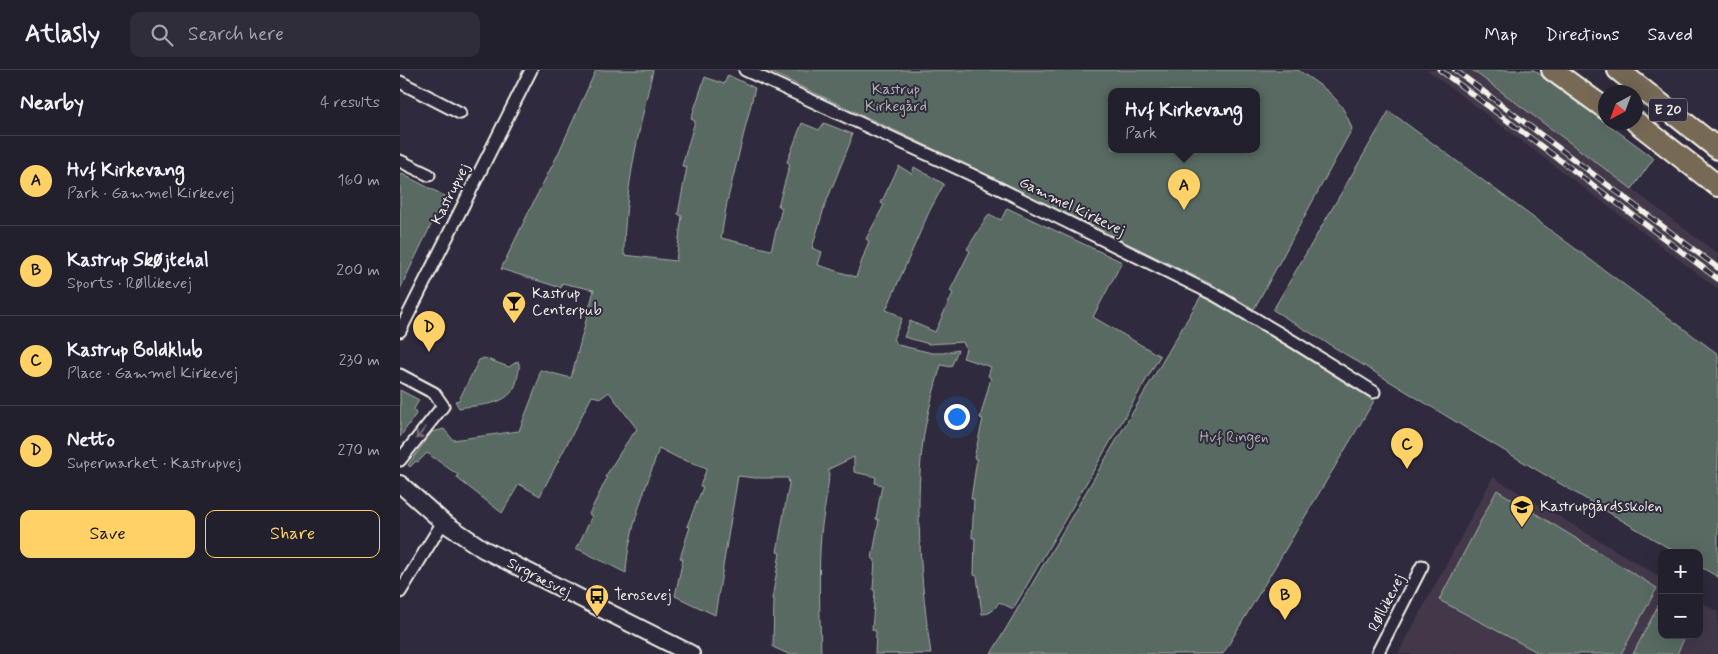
<!DOCTYPE html>
<html lang="en">
<head>
<meta charset="utf-8">
<style>
  :root { --surface:#23202e; --page:#2f2d3a; --text:#f1f3f6; --muted:#a3a3aa; --line:#403e4a; --accent:#ffd166 }
  body { margin:0; font-family:Mynerve,sans-serif; background:var(--page); color:var(--text) }
  .controls { position:absolute; right:15px; bottom:15px; display:grid; overflow:hidden; border-radius:10px; box-shadow:0 5px 20px #0002 }
  .controls button { width:45px; height:45px; display:grid; place-items:center; padding:0; border:0; border-bottom:1px solid var(--line); background:var(--surface); color:var(--text); font:25px sans-serif }
  .compass { position:absolute; left:1198px; top:15px; width:45px; height:45px; border-radius:50%; background:var(--surface); box-shadow:0 5px 20px #0002; rotate:221deg }
  .you { position:absolute; left:556px; top:346px; width:18px; height:18px; margin:-12px; border:4px solid #fff; border-radius:50%; background:#1a73e8; box-shadow:0 0 0 8px #1a73e833 }
  .badge { display:grid; place-items:center; width:32px; height:32px; border-radius:50%; background:var(--accent); color:#111; font-size:16px; font-weight:700 }
  .pin { position:absolute; translate:-50% -41px; filter:drop-shadow(0 1px 2px #0008) }
  .pin::after { content:''; position:absolute; top:26px; width:18px; height:15px; background:inherit; clip-path:polygon(0 0,100% 0,50% 100%) }
  .popup { position:absolute; left:708px; top:18px; width:152px; height:65px; box-sizing:border-box; display:grid; place-content:center; border-radius:10px; background:var(--surface); filter:drop-shadow(0 1px 4px #0005); font-size:16px; white-space:nowrap; color:var(--muted) }
  .popup b { font-size:19px; color:var(--text) }
  .popup::after { content:''; position:absolute; left:50%; top:100%; margin-left:-10px; border:10px solid transparent; border-top-color:var(--surface) }
  .list { margin:0; padding:0; list-style:none }
  h2 { display:flex; justify-content:space-between; align-items:center; height:65px; margin:0; padding:0 20px; font-size:21px }
  h2 small { font-size:16px; font-weight:400; color:var(--muted) }
  .list li { display:grid; grid-template-columns:32px 1fr auto; gap:15px; align-items:center; box-sizing:border-box; height:90px; padding:0 20px; border-top:1px solid var(--line) }
  .list b { display:block; font-size:19px; white-space:nowrap }
  .list p { margin:0; font-size:16px; white-space:nowrap; color:var(--muted) }
  .list em { font-size:16px; font-style:normal; color:var(--muted) }
  .actions { display:flex; gap:10px; padding:15px 20px }
  .actions a { flex:1; padding:11px 0; border:1px solid var(--accent); border-radius:10px; text-align:center; font-size:18px; color:var(--accent) }
  .actions .main { background:var(--accent); color:#111 }
  .icon { flex:none; width:28px; height:28px; fill:none; stroke:currentColor; stroke-width:2; stroke-linecap:round; stroke-linejoin:round }
  .map { position:relative; flex:none; width:1318px; height:584px; overflow:hidden }
  header { display:flex; align-items:center; gap:30px; box-sizing:border-box; height:70px; padding:0 25px; background:var(--surface); border-bottom:1px solid var(--line) }
  header strong { font-size:24px }
  nav { display:flex; gap:28px; margin-inline-start:auto; font-size:18px }
  .search { width:350px; height:45px; background:var(--page); display:flex; align-items:center; gap:12px; box-sizing:border-box; padding:0 18px; border-radius:10px; color:var(--muted); font-size:19px }
  main { display:flex }
  aside { flex:1; background:var(--surface) }
  .map>svg:first-child { display:block }
  .built { fill:#423748 }
  .green { fill:#596a62; stroke:#a6aea5; fill-rule:evenodd }
  .lines { fill:none; stroke-linecap:round; stroke-linejoin:round }
  .street-casing { stroke:#f4f1e8; stroke-width:15 }
  .secondary-casing { stroke:#f4f1e8; stroke-width:20 }
  .highway-casing { stroke:#f4f1e8; stroke-width:24 }
  .street { stroke:#2f2a3d; stroke-width:11 }
  .secondary { stroke:#2f2a3d; stroke-width:16 }
  .highway { stroke:#766a55; stroke-width:20 }
  .rail-casing { stroke:#f4f1e8; stroke-width:5.5 }
  .rail { stroke:#2f2a3d; stroke-width:4; stroke-dasharray:11; stroke-linecap:butt }
  .oneway { stroke:#747079 }
  .labels { text-anchor:middle; dominant-baseline:central; stroke-width:4; stroke-linejoin:round; paint-order:stroke }
  .shield { fill:#2f2a3d; stroke:#b9b5b5; stroke-width:1 }
  .shield-label { font-size:14px; font-weight:bold; fill:#f4f1e8 }
  .park-label { font-size:15px; fill:#aeb4ac; stroke:#2f2a3d }
  .street-label { font-size:15px; fill:#f4f1e8; stroke:#2f2a3d }
  .poi-label { font-size:15px; fill:#f4f1e8; stroke:#2f2a3d; text-anchor:start }
</style>
</head>
<body>
<header>
<strong>Atlasly</strong>
<div class="search"><svg class="icon" aria-label="search" viewBox="0 0 24 24"><circle cx="10" cy="10" r="6"/><path d="M15 15l6 6"/></svg>Search here</div>
<nav><a>Map</a><a>Directions</a><a>Saved</a></nav>
</header>
<main>
<aside>
<h2>Nearby<small>4 results</small></h2>
<ul class="list">
<li><span class="badge">A</span><div><b>Hvf Kirkevang</b><p>Park · Gammel Kirkevej</p></div><em>160 m</em></li>
<li><span class="badge">B</span><div><b>Kastrup Skøjtehal</b><p>Sports · Røllikevej</p></div><em>200 m</em></li>
<li><span class="badge">C</span><div><b>Kastrup Boldklub</b><p>Place · Gammel Kirkevej</p></div><em>230 m</em></li>
<li><span class="badge">D</span><div><b>Netto</b><p>Supermarket · Kastrupvej</p></div><em>270 m</em></li>
</ul>
<div class="actions"><a class="main">Save</a><a>Share</a></div>
</aside>
<div class="map">
<svg width="1318" height="584" viewBox="0 0 1318 584">
  <rect width="100%" height="100%" fill="#2f2a3d"/>
  <filter id="ink" filterUnits="userSpaceOnUse"><feTurbulence type="fractalNoise" baseFrequency=".02" numOctaves="2"/><feDisplacementMap in="SourceGraphic" scale="10" xChannelSelector="R" yChannelSelector="G"/><feConvolveMatrix kernelMatrix="1 2 1 2 8 2 1 2 1" color-interpolation-filters="sRGB"/></filter>
  <g filter="url(#ink)">
    <g class="built">
      <polygon points="1027,0 1072,0 1232,119 1318,184 1318,219"/>
      <polygon points="1093,407 1262,508 1262,565 1299,565 1299,531 1318,542 1318,584 998,584"/>
    </g>
    <g class="green">
      <path d="M196,0H253C239,60 224,123 224,185L276,191L282,146L278,144L287,97L282,96L295,51L291,49L305,7L324,14L328,5L355,18L327,132L321,168L371,180L382,138L378,136L390,94L387,92L402,53L419,60L424,53L452,64L450,73L425,135L412,178L422,182L418,195L456,207L469,171L466,169L484,135L481,133L499,96L512,104L514,97L544,114L529,142L486,240L496,244L502,249L493,269L498,275L532,283H543L558,280L551,297L541,295C535,316 529,337 525,358C513,427 521,515 531,584H475L476,561L472,560L475,521L473,520L475,490L472,489L479,450L476,449L482,415L475,413L476,407L454,402V387L429,399C429,421 423,442 421,464C418,504 420,544 421,584H388L373,577L374,529H372L380,483L377,482L389,414L388,408H355L338,406L315,545L275,526L283,489L280,488L290,457L287,456L303,417L300,416L307,398L278,388L259,378C246,418 228,460 226,503L178,479L176,480L192,446L189,444L207,408L205,407L227,372L237,359L209,322L201,328L192,326L140,426L119,414L102,443L57,408L58,405L27,383L18,392L16,391L10,397L8,395L32,362L44,359L53,370L119,361L138,312L140,300L171,308L194,220L162,213L161,218L101,199L136,127L158,84Z"/>
      <path d="M366,0H898C925,19 941,26 952,59L854,239L809,213L509,67ZM712,21H856V79H712Z"/>
      <polygon points="1072,0 1134,0 1254,88 1232,119"/>
      <polygon points="989,41 1318,284 1318,507 1299,496 1299,483 1277,483 1066,358 873,240"/>
      <polygon points="0,103 45,126 0,219"/>
      <path d="M607,138L722,192L693,247L760,286L613,539L599,532C594,540 591,544 582,544L577,506L574,505L575,468H572L574,429H571L577,389L574,388L583,349L580,348L591,308L588,306L591,297L563,288L566,279L563,272L529,274L504,267L510,251L535,262L553,223L550,221L570,181L567,179L589,144L601,150Z"/>
      <polygon points="801,226 847,251 974,331 823,584 591,584"/>
      <path d="M84,288L109,297L118,291C121,297 118,303 117,310C111,337 81,334 59,338L55,331L59,330L79,290Z"/>
      <polygon points="0,320 19,330 14,339 16,344 0,367"/>
      <polygon points="1097,420 1257,518 1221,584 1141,584 1039,530"/>
      <polygon points="1262,528 1262,565 1286,565 1277,584 1233,584"/>
    </g>
    <g class="lines">
      <g class="street-casing">
        <g id="street">
          <polyline points="345,0 570,104 815,225 894,272 974,322"/>
          <polyline points="0,12 60,43"/>
          <polyline points="0,91 29,105"/>
          <polyline points="0,261 131,0"/>
          <polyline points="0,305 34,323 43,336 0,390"/>
          <polyline points="0,522 43,452"/>
          <polyline points="977,584 1022,496"/>
        </g>
      </g>
      <g class="secondary-casing">
        <polyline id="secondary" points="0,414 43,452 83,479 291,584"/>
      </g>
      <g class="highway-casing">
        <g id="highway">
          <polyline points="1152,0 1206,39"/>
          <polyline points="1218,0 1318,79"/>
          <polyline points="1236,52 1318,116"/>
        </g>
      </g>
      <use href="#street" class="street"/>
      <use href="#secondary" class="secondary"/>
      <use href="#highway" class="highway"/>
      <g class="rail-casing">
        <g id="rail">
          <polyline points="1040,0 1318,209"/>
          <polyline points="1055,0 1318,198"/>
        </g>
      </g>
      <use href="#rail" class="rail"/>
    </g>
    <defs><path id="oneway-shaft" d="M-6 0H5M1.5-3L5.5 0L1.5 3" fill="none" stroke-width="1.6" stroke-linecap="round" stroke-linejoin="round" transform="scale(1.25)"/></defs>
    <use class="oneway" href="#oneway-shaft" transform="translate(21 363) rotate(129)"/>
  </g>
  <defs>
    <g id="bar-pin" transform="scale(1.25)"><path d="M0 17L-7.5 6A9.5 9.5 0 1 1 7.5 6Z" fill="#ffd166" stroke="#2f2a3d"/><path d="M-6-5H6L.8 .8V4.5H3.5V6h-7V4.5H-.8V.8Z" fill="#111"/></g>
    <g id="school-pin" transform="scale(1.25)"><path d="M0 17L-7.5 6A9.5 9.5 0 1 1 7.5 6Z" fill="#ffd166" stroke="#2f2a3d"/><path d="M0-5L7-2L0 1L-7-2ZM-4 1L0 2.5L4 1V4Q0 6-4 4Z" fill="#111"/></g>
    <g id="bus-pin" transform="scale(1.25)"><path d="M0 17L-7.5 6A9.5 9.5 0 1 1 7.5 6Z" fill="#ffd166" stroke="#2f2a3d"/><path d="M-5-6H5V4H4V6H2V4H-2V6H-4V4H-5ZM-3.5-4V0h7V-4ZM-3.5 1.2v1.5H-2V1.2ZM2 1.2v1.5H3.5V1.2Z" fill="#111"/></g>
  </defs>
  <g fill-rule="evenodd">
    <use href="#bar-pin" x="114" y="233"/>
    <use href="#school-pin" x="1122" y="437"/>
    <use href="#bus-pin" x="197" y="526"/>
  </g>
  <g class="labels">
    <rect class="shield" x="1249" y="28.5" width="38" height="23" rx="4"/>
    <g class="shield-label">
      <text x="1268" y="40">E 20</text>
    </g>
    <g class="park-label">
      <text x="496" y="20">Kastrup<tspan x="496" dy="17">Kirkegård</tspan></text>
      <text x="834" y="368">Hvf Ringen</text>
    </g>
    <g class="street-label">
      <text transform="translate(51 124) rotate(-63)">Kastrupvej</text>
      <text transform="translate(672 137) rotate(26)">Gammel Kirkevej</text>
      <text transform="translate(139 508) rotate(27)">Sirgræsvej</text>
      <text transform="translate(987 533) rotate(-63)">Røllikevej</text>
    </g>
    <g class="poi-label">
      <text x="132" y="224">Kastrup<tspan x="132" dy="17">Centerpub</tspan></text>
      <text x="1140" y="437">Kastrupgårdsskolen</text>
      <text x="214" y="526">Terosevej</text>
    </g>
  </g>
</svg>
<div class="controls">
<button>+</button>
<button>−</button>
</div>
<svg class="compass" viewBox="-18 -18 36 36"><path d="M0-13l5 13h-10z" fill="#e53935"/><path d="M0 13l5-13h-10z" fill="#a3a3aa"/></svg>
<div class="you"></div>
<div class="pin badge" style="left:784px;top:140px">A</div>
<div class="popup"><b>Hvf Kirkevang</b>Park</div>
<div class="pin badge" style="left:885px;top:550px">B</div>
<div class="pin badge" style="left:1007px;top:399px">C</div>
<div class="pin badge" style="left:29px;top:282px">D</div>
</div>
</main>
</body>
</html>
